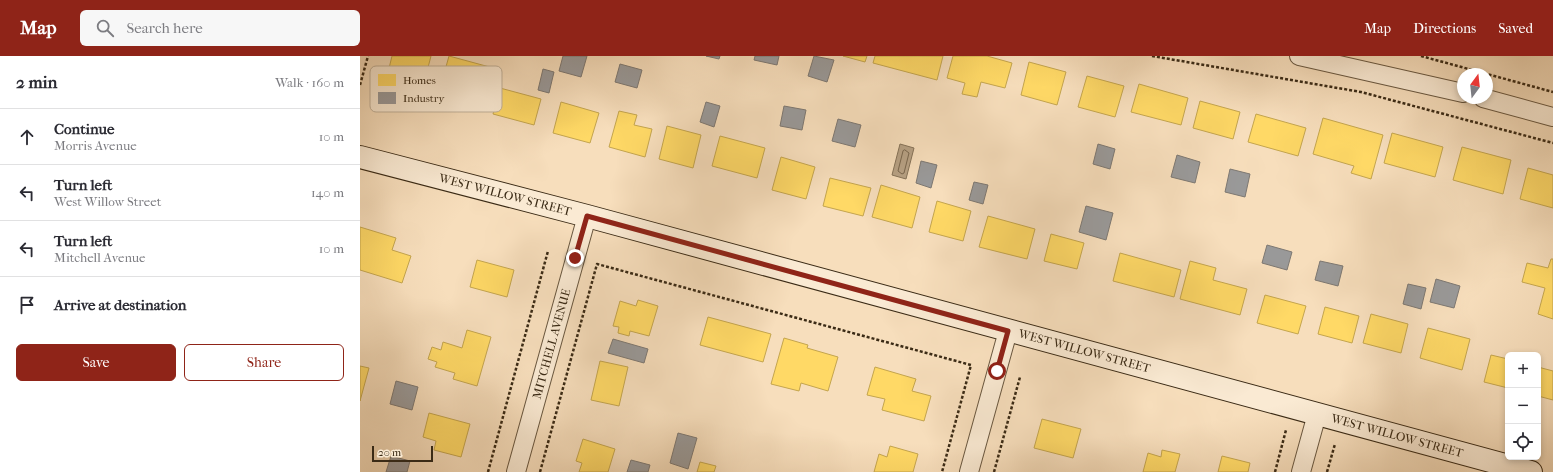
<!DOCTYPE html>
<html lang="en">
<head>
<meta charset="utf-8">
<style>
  :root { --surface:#fff; --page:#f7f7f7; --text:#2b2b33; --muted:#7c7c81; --line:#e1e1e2; --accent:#8f2418 }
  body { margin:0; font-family:"IM FELL French Canon",serif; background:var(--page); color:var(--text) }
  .controls { position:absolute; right:12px; bottom:12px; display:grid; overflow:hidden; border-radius:6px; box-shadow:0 2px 6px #0003 }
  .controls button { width:36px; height:36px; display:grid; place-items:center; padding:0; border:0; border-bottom:1px solid var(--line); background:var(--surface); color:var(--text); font:20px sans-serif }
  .compass { position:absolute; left:1097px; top:12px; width:36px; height:36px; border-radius:50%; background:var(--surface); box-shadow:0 2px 6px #0003; rotate:15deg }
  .scale { position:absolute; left:12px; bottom:10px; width:61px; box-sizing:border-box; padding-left:4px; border:2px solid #3b2b16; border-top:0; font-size:11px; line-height:14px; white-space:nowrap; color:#3b2b16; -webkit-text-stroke:3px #faead3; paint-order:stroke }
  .stop { position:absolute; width:12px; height:12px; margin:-9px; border:3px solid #8f2418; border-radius:50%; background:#fff }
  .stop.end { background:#8f2418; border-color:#fff; box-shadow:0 1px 4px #0008 }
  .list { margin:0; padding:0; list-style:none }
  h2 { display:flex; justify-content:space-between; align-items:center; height:52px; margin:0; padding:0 16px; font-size:17px }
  h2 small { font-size:13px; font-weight:400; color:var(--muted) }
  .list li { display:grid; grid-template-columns:26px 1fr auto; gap:12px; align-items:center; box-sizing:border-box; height:56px; padding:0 16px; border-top:1px solid var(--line) }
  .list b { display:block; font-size:15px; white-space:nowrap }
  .list p { margin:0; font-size:13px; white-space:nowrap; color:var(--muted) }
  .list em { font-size:13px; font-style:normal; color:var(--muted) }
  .actions { display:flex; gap:8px; padding:12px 16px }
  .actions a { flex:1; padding:9px 0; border:1px solid var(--accent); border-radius:6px; text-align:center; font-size:14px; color:var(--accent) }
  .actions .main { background:var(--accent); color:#fff }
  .icon { flex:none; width:22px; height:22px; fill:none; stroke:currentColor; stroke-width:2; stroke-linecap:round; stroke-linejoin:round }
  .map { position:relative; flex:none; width:1193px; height:416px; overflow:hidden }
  header { display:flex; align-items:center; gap:24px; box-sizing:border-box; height:56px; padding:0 20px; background:var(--accent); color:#fff }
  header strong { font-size:19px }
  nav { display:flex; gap:22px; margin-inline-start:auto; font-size:14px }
  .search { width:280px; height:36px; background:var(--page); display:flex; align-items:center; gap:10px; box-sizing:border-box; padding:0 14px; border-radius:6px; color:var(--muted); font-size:15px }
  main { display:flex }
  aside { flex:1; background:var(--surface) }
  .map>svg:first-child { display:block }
  .water { fill:#b7a184; stroke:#857258 }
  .homes { fill:#ffd966; stroke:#c4a54e }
  .industry { fill:#999; stroke:#7d7872 }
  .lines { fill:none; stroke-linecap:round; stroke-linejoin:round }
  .shore { stroke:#79664d; stroke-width:1 }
  .street-casing { stroke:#6a5840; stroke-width:20 }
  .secondary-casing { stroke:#3b2b16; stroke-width:24 }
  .path { stroke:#3b2b16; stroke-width:2.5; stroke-dasharray:3 2; stroke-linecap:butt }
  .street { stroke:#faead3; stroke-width:18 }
  .secondary { stroke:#faead3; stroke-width:22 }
  .route { stroke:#8f2418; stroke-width:5 }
  .labels { text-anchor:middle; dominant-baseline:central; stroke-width:4; stroke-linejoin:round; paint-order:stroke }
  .street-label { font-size:12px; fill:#3b2b16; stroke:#faead3 }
  .key { fill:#faead3; stroke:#c1b19a; stroke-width:1 }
  .key-label { font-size:11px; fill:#3b2b16 }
</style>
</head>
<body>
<header>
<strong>Map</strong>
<div class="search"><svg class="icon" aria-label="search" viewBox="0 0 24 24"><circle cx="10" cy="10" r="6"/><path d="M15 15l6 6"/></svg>Search here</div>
<nav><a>Map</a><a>Directions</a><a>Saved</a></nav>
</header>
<main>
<aside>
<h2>2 min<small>Walk · 160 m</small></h2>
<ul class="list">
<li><svg class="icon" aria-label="ahead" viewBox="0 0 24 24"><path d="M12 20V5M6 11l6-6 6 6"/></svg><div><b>Continue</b><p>Morris Avenue</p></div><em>10 m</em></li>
<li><svg class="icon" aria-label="left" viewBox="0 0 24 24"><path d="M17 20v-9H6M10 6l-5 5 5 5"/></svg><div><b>Turn left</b><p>West Willow Street</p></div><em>140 m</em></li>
<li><svg class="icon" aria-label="left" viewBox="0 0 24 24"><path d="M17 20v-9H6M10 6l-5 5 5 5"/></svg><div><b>Turn left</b><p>Mitchell Avenue</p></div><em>10 m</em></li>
<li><svg class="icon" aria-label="arrive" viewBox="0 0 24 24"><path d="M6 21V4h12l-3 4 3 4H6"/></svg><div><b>Arrive at destination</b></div></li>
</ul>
<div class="actions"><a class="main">Save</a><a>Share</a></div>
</aside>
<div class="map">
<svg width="1193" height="416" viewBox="0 0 1193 416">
  <rect width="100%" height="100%" fill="#f7debc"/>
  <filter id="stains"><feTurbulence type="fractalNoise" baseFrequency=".005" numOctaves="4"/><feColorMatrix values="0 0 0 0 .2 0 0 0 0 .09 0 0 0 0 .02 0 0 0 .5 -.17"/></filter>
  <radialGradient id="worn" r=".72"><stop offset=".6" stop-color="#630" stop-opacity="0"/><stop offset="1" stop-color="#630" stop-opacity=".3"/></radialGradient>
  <polygon class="water" points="540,88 554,92 546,123 532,119"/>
  <g class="homes">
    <polygon points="32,0 71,0 60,42 24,33"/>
    <polygon points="89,0 137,13 129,41 109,36 105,51 77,43"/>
    <polygon points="483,0 507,0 505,6"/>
    <polygon points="515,0 583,0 577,24 513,7"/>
    <polygon points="593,0 627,0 652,7 645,32 621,26 617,41 602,38 605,27 587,22"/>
    <polygon points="669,6 706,16 697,49 661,39"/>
    <polygon points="727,20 764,30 755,61 718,51"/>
    <polygon points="779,28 828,42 821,69 771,56"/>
    <polygon points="140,32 181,43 174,69 133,58"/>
    <polygon points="840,45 880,56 873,83 833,72"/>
    <polygon points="201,46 239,57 230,87 193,77"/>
    <polygon points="259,55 277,59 274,69 292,73 285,101 249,91"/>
    <polygon points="896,58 946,72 938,100 888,86"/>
    <polygon points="963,62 1023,79 1011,123 991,117 994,110 953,98"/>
    <polygon points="307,70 341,79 333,112 299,103"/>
    <polygon points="1032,77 1083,91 1075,121 1024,107"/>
    <polygon points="360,80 405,92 397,122 352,110"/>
    <polygon points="1102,91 1151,104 1143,138 1093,124"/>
    <polygon points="421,101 455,111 446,143 412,134"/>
    <polygon points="1168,112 1193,119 1193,152 1160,143"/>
    <polygon points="470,122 511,132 503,160 463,150"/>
    <polygon points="521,129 560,141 552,172 512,161"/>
    <polygon points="577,145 611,155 603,185 569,176"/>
    <polygon points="628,160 675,173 667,203 619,191"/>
    <polygon points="0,171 36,182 32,194 51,200 42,227 0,214"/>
    <polygon points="691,178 724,187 717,213 684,205"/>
    <polygon points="760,197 821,214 814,241 753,225"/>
    <polygon points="1191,203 1193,203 1193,263 1178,258 1185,232 1162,226 1167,207 1188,212"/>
    <polygon points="117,204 154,214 147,241 110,231"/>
    <polygon points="830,205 856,212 853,224 887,233 880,259 820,243"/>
    <polygon points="905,239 946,250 938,278 897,267"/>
    <polygon points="278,244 298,250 289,280 270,275 269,280 258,277 259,271 253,270 260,245 276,250"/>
    <polygon points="965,251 999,260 992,287 958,278"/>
    <polygon points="1011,258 1048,268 1041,297 1003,287"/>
    <polygon points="348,261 411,278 403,306 340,289"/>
    <polygon points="1068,272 1110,283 1102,314 1060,302"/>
    <polygon points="107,274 131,281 117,330 93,323 95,317 75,311 77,306 68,303 72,291 81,294 83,286 102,292"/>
    <polygon points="424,282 448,289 447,292 478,301 468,335 441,327 439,335 411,328"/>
    <polygon points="1131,299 1148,303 1148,332 1124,326"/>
    <polygon points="240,305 268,311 259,350 231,344"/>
    <polygon points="0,310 9,312 0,345"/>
    <polygon points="515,311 556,323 552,335 571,340 564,365 522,354 525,343 507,339"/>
    <polygon points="1178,311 1193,315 1193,344 1178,340"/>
    <polygon points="69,357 110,368 101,401 74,394 76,385 63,381"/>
    <polygon points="682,363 721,373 713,402 674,392"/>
    <polygon points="223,383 255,393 248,416 219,416 222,407 216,405"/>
    <polygon points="530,390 558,398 553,416 514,416 519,398 527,401"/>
    <polygon points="802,394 820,398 815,416 783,416 788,397 801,401"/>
    <polygon points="862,400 890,407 888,416 858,416"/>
    <polygon points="340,406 356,410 354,416 337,416"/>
  </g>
  <g class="industry">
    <polygon points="203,0 227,0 221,21 199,15"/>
    <polygon points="346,0 360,0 359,3"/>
    <polygon points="395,0 419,0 417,9 394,4"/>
    <polygon points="454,0 474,4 467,26 448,20"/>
    <polygon points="260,8 282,14 277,32 255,26"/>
    <polygon points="183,13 194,16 189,37 178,34"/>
    <polygon points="346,46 360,50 354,71 340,66"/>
    <polygon points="424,50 446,54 442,74 420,70"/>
    <polygon points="478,63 501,69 495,91 472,85"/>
    <polygon points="738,88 755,93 750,113 733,108"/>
    <polygon points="817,99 840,106 835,127 811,121"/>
    <polygon points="561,105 577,109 571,132 556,127"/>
    <polygon points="870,113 890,118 885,141 865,136"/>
    <polygon points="614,126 628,129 623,148 609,144"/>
    <polygon points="726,150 753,157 746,184 719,176"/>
    <polygon points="907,189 932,196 927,214 902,207"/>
    <polygon points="960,205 983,210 978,230 955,224"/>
    <polygon points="1076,223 1100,230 1094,252 1070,246"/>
    <polygon points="1048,228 1066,232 1061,253 1043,248"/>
    <polygon points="253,283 288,293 284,307 248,297"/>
    <polygon points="36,325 58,331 52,354 30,348"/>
    <polygon points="318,377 337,382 328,413 310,407"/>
    <polygon points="31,400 50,405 47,416 26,416"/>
    <polygon points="271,404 290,409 288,416 267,416"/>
  </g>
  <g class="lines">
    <polygon class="shore" points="545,94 549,97 544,117 542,118 538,115 543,95"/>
    <g class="street-casing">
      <g id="street">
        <polyline points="939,0 1103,37"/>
        <polyline points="1123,42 1193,61"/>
        <path id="s1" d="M156,416L227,160"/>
        <polyline points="609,416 648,275"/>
        <polyline points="941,416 957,358"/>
      </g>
    </g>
    <g class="secondary-casing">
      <g id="secondary">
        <path id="s2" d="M0,101L227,160L1171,416"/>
      </g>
    </g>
    <g class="path">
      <polyline points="792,0 1001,36 1193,87"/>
      <polyline points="1061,0 1193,36"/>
      <polyline points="0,29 8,0"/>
      <polyline points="128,416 188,195"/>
      <polyline points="180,416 237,208 611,309 582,416"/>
      <polyline points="634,416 660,321"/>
      <polyline points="915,416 926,374"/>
      <polyline points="967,416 975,388"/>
    </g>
    <use href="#street" class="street"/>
    <use href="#secondary" class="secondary"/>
  </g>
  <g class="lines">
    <polyline class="route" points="215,202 227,160 648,275 637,315"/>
  </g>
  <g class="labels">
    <g class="street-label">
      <text stroke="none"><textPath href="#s2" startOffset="150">WEST WILLOW STREET</textPath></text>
      <text stroke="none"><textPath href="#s1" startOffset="133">MITCHELL AVENUE</textPath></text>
      <text stroke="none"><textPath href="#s2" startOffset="750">WEST WILLOW STREET</textPath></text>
      <text stroke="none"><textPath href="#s2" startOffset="1074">WEST WILLOW STREET</textPath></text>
    </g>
  </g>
  <rect x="10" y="10" width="132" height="46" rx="6" class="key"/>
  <rect x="18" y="18" width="18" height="12" fill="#ffd966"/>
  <rect x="18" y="36" width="18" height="12" fill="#999"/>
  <g class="key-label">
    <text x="43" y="28">Homes</text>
    <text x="43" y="46">Industry</text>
  </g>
  <rect width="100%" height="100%" filter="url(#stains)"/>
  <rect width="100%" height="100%" fill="url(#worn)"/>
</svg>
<div class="controls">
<button>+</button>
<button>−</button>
<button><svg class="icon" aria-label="locate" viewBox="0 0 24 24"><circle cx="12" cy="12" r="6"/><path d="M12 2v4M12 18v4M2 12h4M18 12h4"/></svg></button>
</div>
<svg class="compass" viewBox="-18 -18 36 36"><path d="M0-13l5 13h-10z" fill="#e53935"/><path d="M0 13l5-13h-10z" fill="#7c7c81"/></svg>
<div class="scale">20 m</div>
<div class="stop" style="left:637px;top:315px"></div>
<div class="stop end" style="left:215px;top:202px"></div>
</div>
</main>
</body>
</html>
